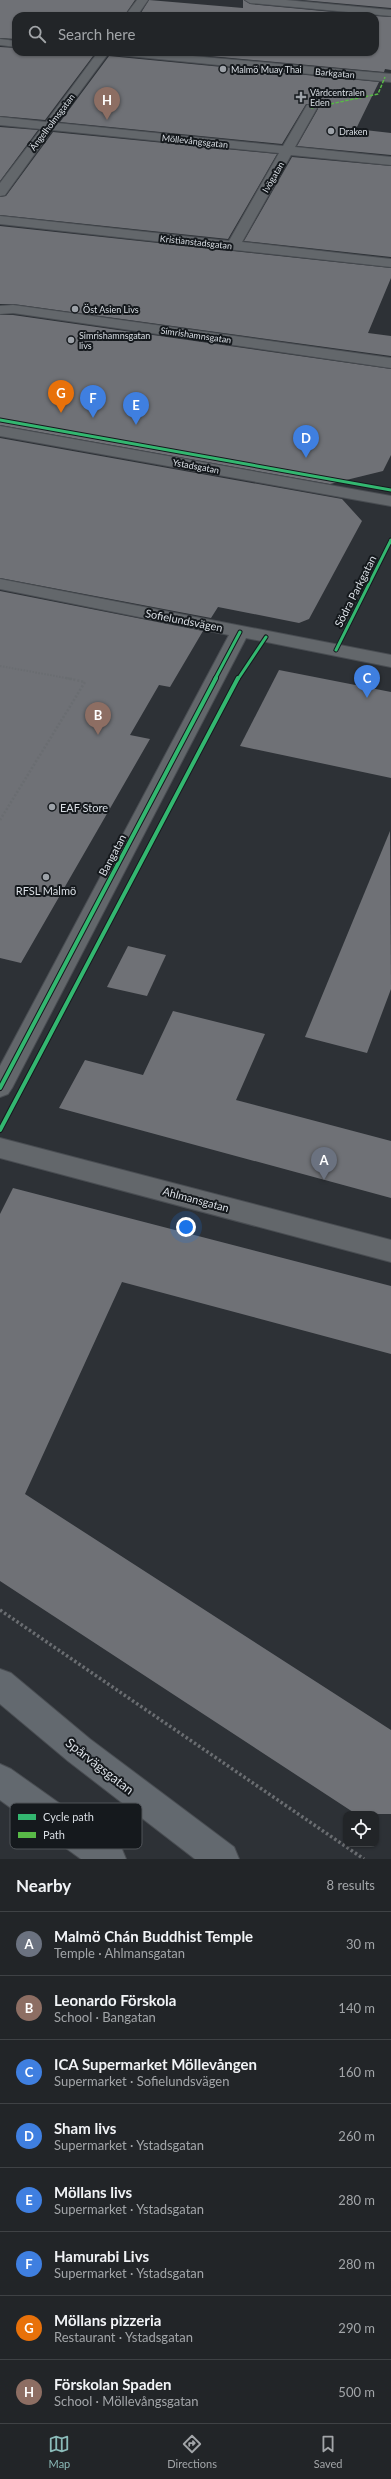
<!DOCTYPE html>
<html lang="en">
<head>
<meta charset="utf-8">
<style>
  :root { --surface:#222528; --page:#2a2d30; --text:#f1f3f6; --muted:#a2a5a8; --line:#3f4245; --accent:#8bbbb9 }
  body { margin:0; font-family:Lato,sans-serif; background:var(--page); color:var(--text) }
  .controls { position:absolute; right:12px; bottom:12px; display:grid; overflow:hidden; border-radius:8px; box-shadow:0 1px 3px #0004 }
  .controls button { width:36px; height:36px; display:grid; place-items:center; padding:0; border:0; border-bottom:1px solid var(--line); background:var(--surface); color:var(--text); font:20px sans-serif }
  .you { position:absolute; left:186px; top:1227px; width:14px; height:14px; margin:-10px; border:3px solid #fff; border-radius:50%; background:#1a73e8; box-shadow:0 0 0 6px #1a73e833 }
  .badge { display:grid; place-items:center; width:26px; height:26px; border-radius:50%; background:var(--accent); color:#fff; font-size:13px; font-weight:700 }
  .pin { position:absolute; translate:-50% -33px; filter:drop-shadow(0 1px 2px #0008) }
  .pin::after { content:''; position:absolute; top:21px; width:14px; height:12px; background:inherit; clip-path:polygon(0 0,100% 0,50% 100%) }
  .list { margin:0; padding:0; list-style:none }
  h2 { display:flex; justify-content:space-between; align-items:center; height:52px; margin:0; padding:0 16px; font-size:17px }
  h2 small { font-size:13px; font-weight:400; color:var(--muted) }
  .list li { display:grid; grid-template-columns:26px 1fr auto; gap:12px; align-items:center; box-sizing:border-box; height:64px; padding:0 16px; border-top:1px solid var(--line) }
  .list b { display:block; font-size:15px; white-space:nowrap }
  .list p { margin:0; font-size:13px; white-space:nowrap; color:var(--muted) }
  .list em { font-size:13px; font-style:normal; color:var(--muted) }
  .icon { flex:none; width:22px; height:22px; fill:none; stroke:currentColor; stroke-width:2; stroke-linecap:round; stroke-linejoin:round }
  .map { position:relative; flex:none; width:391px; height:1859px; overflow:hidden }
  .search { position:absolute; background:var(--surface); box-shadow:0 1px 3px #0004; left:12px; right:12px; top:12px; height:44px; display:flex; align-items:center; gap:10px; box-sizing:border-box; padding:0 14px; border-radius:12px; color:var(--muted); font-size:15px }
  .sheet { height:564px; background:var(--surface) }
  nav { display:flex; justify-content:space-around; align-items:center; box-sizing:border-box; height:56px; border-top:1px solid var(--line); background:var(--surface); font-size:11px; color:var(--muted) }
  nav a { display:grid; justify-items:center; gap:2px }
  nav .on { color:var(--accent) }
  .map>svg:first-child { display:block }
  .building { fill:#6f7176 }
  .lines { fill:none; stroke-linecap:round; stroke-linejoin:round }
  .street-casing { stroke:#494d52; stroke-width:2 }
  .secondary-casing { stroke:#494d52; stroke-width:2 }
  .path-far2 { stroke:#6a6d71; stroke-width:2; stroke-dasharray:1.5 1.5; stroke-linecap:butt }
  .path-far1 { stroke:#6a6d71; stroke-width:2.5; stroke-dasharray:2 2; stroke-linecap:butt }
  .path { stroke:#6a6d71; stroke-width:3.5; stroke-dasharray:2.5 2.5; stroke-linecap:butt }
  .street { fill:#63676b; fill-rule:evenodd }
  .secondary { fill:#63696f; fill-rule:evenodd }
  .quiet { stroke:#58b947; stroke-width:1.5; stroke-dasharray:3.5 1.5; stroke-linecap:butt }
  .cycleway-far1-casing { stroke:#15191d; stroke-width:5 }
  .cycleway-casing { stroke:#15191d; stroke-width:6 }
  .cycleway-far1 { stroke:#33b770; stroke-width:3 }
  .cycleway { stroke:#33b770; stroke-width:4 }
  .poi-dot { fill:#9da2a8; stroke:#15191d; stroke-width:1.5 }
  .labels { text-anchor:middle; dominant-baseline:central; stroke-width:4; stroke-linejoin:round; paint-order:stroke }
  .far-poi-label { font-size:9px; fill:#dadfe5; stroke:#15191d; text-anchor:start }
  .far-street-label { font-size:9px; fill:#dadfe5; stroke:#15191d }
  .street-label { font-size:11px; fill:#dadfe5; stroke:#15191d }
  .poi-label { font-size:11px; fill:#dadfe5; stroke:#15191d; text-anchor:start }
  .near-street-label { font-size:13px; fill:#dadfe5; stroke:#15191d }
  .key { fill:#15191d; stroke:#505459; stroke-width:1 }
  .key-label { font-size:11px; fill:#dadfe5 }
</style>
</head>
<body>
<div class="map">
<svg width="391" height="1859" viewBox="0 0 391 1859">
  <rect width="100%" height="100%" fill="#2d3136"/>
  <g class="building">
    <polygon points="0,0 135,0 124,16 16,16 16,39 0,38"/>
    <polygon points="149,0 243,8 243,0 244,0 250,4 375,16 139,16"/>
    <polygon points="302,0 391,0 391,8"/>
    <polygon points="375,16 391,17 391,70 385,69 384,72 166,52 375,52"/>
    <polygon points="0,47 16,48 16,52 96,52 45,120 0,116"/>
    <polygon points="109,56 379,82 356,129 391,133 391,155 297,146 318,109 315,104 306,104 282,144 60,122"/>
    <polygon points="0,127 38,130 0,181"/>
    <polygon points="53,132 277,154 228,239 0,215 0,197 6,196"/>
    <polygon points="292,157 391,166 391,257 244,241"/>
    <polygon points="0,226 391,268 391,278 368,333 391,336 391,356 13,304 0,304"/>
    <polygon points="0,315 13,315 391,369 391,455 383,471 330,484 0,425"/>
    <polygon points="0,438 342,499 362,521 309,619 299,623 218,607 211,618 0,578"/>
    <polygon points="0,591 203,631 170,687 159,685 130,735 150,739 21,963 0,958"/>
    <polygon points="279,670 391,692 391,778 240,746"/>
    <polygon points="390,831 391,989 367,1053 305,1037"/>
    <polygon points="128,946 166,955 147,996 107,987"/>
    <polygon points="173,1011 265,1034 236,1100 391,1141 391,1198 59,1108 85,1060 143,1075"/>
    <polygon points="13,1188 391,1286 391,1354 122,1282 25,1494 391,1730 391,1814 356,1814 0,1581 0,1214"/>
  </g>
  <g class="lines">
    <g class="street-casing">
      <g id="street">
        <polygon points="137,0 148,0 137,16 125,16"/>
        <polygon points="245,0 286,0 391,10 391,16 250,3"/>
        <polygon points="0,39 16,41 16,47 0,45"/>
        <polygon points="98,52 149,52 391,74 391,82 108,54 57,123 283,146 307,105 315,105 317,108 295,147 391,157 391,165 291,155 242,242 391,259 391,267 0,224 0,216 229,241 279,153 52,130 5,195 0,196 0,183 41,129 0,125 0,117 46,122"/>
        <polygon points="13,305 391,358 391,368 13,313 0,314 0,306"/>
        <polygon points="0,426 391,496 391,506 0,436"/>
        <polygon points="0,579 391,655 391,667 246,638 12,1088 8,1094 0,1097 0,1066 229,635 0,589"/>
        <polygon points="0,1138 391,1240 391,1262 0,1158"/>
      </g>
    </g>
    <g class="secondary-casing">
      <g id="secondary">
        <polygon points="0,1669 11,1673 90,1739 234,1847 239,1859 195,1859 68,1761 0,1704"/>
        <polygon points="0,1764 11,1769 121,1847 126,1859 81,1859 0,1800"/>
      </g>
    </g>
    <polyline class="path-far2" points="0,666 72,679"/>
    <polyline class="path-far1" points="0,820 85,682 66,678"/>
    <polyline class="path" points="0,1610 364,1859"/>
    <use href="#street" class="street"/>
    <use href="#secondary" class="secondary"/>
    <polyline class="quiet" points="311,108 378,94 385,77"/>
    <g class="cycleway-far1-casing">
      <g id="cycleway-far1">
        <polyline points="0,420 391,490"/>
        <polyline points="336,650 391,540"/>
        <polyline points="215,679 240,632"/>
        <polyline points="238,679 266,637"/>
      </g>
    </g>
    <g class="cycleway-casing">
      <g id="cycleway">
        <polyline points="0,1088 216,678"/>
        <polyline points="0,1130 238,678"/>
      </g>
    </g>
    <use href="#cycleway-far1" class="cycleway-far1"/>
    <use href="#cycleway" class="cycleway"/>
  </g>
  <g class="poi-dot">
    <circle cx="223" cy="69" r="4"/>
    <path d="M299 91h4v4h4v4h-4v4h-4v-4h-4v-4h4z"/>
    <circle cx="331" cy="131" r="4"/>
    <circle cx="75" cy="309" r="4"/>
    <circle cx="71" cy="340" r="4"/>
    <circle cx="52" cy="807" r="4"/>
    <circle cx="46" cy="877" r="4"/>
  </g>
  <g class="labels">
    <g class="far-poi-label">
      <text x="231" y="69">Malmö Muay Thai</text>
      <text x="310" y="92">Vårdcentralen<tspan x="310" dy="10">Eden</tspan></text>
      <text x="339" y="131">Draken</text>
      <text x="83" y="309">Öst Asien Livs</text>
      <text x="79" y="335">Simrishamnsgatan<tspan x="79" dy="10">livs</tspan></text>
    </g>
    <g class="far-street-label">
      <text transform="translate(335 73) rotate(5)">Barkgatan</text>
      <text transform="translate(52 122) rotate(-53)">Ängelholmsgatan</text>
      <text transform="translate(195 141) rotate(6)">Möllevångsgatan</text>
      <text transform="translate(273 177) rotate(-60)">Ivögatan</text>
      <text transform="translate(196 242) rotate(6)">Kristianstadsgatan</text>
      <text transform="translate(196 335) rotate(8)">Simrishamnsgatan</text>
      <text transform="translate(196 466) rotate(10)">Ystadsgatan</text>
    </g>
    <g class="street-label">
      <text transform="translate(355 591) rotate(-63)">Södra Parkgatan</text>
      <text transform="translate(184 620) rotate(11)">Sofielundsvägen</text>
      <text transform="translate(112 855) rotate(-62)">Bangatan</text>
      <text transform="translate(196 1199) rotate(15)">Ahlmansgatan</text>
    </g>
    <g class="poi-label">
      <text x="60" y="807">EAF Store</text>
      <text x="46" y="890" text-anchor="middle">RFSL Malmö</text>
    </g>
    <g class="near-street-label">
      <text transform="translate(100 1766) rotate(38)">Spårvägsgatan</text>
    </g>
  </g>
  <rect x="10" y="1803" width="132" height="46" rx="6" class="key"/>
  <rect x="18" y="1814" width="18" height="6" fill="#33b770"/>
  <rect x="18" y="1832" width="18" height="6" fill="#58b947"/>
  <g class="key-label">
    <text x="43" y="1821">Cycle path</text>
    <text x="43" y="1839">Path</text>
  </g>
</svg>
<div class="controls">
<button><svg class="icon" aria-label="locate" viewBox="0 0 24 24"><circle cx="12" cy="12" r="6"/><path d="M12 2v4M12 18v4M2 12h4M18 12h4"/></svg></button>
</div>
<div class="you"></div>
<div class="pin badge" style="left:324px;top:1180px;background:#6b7280">A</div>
<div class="pin badge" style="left:98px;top:735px;background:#8d6e63">B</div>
<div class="pin badge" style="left:367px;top:698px;background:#3f7fe0">C</div>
<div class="pin badge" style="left:306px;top:458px;background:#3f7fe0">D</div>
<div class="pin badge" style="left:136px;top:425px;background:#3f7fe0">E</div>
<div class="pin badge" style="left:93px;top:418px;background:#3f7fe0">F</div>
<div class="pin badge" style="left:61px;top:413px;background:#e8710a">G</div>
<div class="pin badge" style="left:107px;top:120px;background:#8d6e63">H</div>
<div class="search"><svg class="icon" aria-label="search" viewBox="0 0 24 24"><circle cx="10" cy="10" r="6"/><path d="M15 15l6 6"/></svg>Search here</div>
</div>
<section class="sheet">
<h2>Nearby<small>8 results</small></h2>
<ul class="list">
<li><span class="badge" style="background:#6b7280">A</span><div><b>Malmö Chán Buddhist Temple</b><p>Temple · Ahlmansgatan</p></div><em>30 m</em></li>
<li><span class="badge" style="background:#8d6e63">B</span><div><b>Leonardo Förskola</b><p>School · Bangatan</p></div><em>140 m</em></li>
<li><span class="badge" style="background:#3f7fe0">C</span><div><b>ICA Supermarket Möllevången</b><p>Supermarket · Sofielundsvägen</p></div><em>160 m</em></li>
<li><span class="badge" style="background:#3f7fe0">D</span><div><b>Sham livs</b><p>Supermarket · Ystadsgatan</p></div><em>260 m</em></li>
<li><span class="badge" style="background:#3f7fe0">E</span><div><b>Möllans livs</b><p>Supermarket · Ystadsgatan</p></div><em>280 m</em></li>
<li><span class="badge" style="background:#3f7fe0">F</span><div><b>Hamurabi Livs</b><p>Supermarket · Ystadsgatan</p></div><em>280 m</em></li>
<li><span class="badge" style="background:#e8710a">G</span><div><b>Möllans pizzeria</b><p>Restaurant · Ystadsgatan</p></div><em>290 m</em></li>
<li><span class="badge" style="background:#8d6e63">H</span><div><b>Förskolan Spaden</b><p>School · Möllevångsgatan</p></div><em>500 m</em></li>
</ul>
</section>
<nav>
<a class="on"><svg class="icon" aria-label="map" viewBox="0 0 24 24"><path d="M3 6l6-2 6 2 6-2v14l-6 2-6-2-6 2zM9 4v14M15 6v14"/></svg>Map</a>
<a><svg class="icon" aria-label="directions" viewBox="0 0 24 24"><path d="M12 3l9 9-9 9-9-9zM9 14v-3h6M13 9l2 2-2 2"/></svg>Directions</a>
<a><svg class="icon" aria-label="saved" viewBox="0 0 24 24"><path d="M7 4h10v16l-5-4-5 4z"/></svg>Saved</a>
</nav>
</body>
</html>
